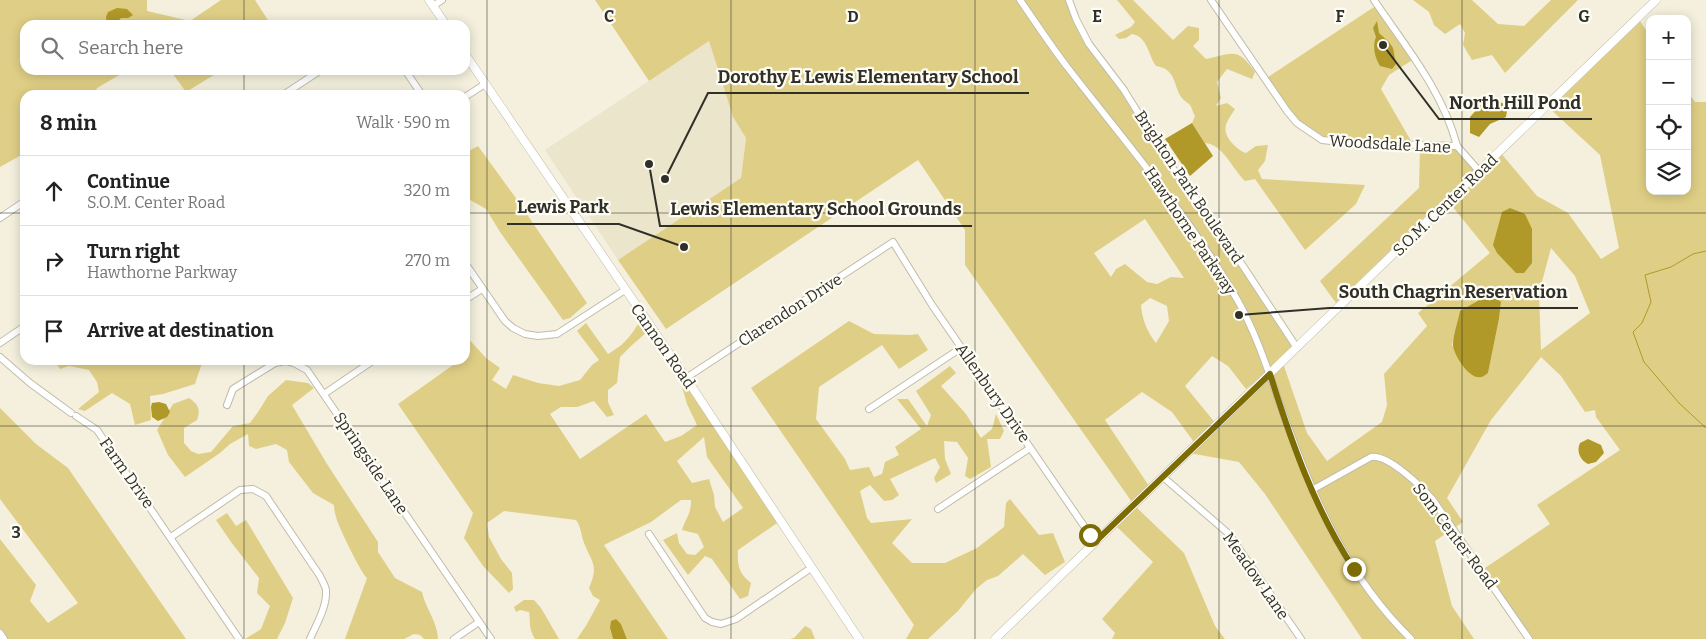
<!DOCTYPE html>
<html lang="en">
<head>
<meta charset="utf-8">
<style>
  :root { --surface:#fff; --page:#f2f2f2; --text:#222; --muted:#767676; --line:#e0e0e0 }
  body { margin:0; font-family:Bitter,serif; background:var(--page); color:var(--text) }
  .controls { position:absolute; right:15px; top:15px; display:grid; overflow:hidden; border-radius:10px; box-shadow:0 2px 12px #0003 }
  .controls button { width:45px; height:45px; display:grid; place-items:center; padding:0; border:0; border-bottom:1px solid var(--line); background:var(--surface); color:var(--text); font:25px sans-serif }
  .stop { position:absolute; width:15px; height:15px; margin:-11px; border:4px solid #7d6b04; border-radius:50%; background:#fff }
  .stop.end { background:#7d6b04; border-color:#fff; box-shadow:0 1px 5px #0008 }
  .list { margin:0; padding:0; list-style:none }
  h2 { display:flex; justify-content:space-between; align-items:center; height:65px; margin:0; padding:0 20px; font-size:21px }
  h2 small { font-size:16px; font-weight:400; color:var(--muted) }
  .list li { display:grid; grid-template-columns:32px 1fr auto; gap:15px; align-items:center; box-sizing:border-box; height:70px; padding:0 20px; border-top:1px solid var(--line) }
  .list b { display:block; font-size:19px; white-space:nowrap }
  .list p { margin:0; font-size:16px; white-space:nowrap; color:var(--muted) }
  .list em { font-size:16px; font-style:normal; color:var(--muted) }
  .icon { flex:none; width:28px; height:28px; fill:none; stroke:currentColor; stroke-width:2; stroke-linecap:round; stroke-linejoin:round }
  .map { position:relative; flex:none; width:1706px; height:639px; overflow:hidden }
  .search { position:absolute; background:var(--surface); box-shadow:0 2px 12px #0003; left:20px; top:20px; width:450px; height:55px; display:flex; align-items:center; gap:12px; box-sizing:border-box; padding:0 18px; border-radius:15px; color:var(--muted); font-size:19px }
  .panel { position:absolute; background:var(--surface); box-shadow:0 2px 12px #0003; left:20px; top:90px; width:450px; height:275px; border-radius:15px }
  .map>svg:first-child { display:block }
  .built { fill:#ebe5cc }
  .green { fill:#dfcf86; fill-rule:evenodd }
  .water { fill:#b09928 }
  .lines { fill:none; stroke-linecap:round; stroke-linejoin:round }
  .stream { stroke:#b09928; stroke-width:1 }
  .minor-casing { stroke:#c0bcaa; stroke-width:8 }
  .major-casing { stroke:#c0bcaa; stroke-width:9 }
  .minor { stroke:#fff; stroke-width:6 }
  .major { stroke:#fff; stroke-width:8 }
  .route { stroke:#7d6b04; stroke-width:6 }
  .grid { fill:none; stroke:#302f28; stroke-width:1; stroke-opacity:0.55 }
  .labels { text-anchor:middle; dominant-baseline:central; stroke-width:4.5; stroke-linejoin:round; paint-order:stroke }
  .street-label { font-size:16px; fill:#302f28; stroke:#fefdf5 }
  .grid-label { font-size:16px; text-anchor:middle; font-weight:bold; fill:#302f28; stroke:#fefdf5; stroke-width:4.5; stroke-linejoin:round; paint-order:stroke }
  .leader { fill:none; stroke:#302f28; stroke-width:2 }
  .callout-dot { fill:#302f28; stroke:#fefdf5; stroke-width:2 }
  .callout-label { font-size:18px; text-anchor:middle; font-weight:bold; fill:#302f28; stroke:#fefdf5; stroke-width:4.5; stroke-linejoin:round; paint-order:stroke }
</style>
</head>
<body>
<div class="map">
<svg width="1706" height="639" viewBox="0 0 1706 639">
  <rect width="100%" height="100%" fill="#f4f0dd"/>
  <polygon class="built" points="709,41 733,117 746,138 741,178 618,260 545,150"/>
  <g class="green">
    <polygon points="0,0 147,0 147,11 190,21 221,0 255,0 271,25 25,25 25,70 128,70 97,88 94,95 25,95 25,153 0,167"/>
    <path d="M595,0H1069L1076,19L1149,133L1204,208L1297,348L1283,362L1284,366L1307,433L1327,461L1382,422L1387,405L1384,374L1427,326L1418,313L1490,253L1448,201L1500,152L1537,196L1568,213L1601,259L1619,248L1600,155L1547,106L1638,18L1650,36V191H1687V91L1695,102H1706V639H1529L1482,570L1550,524L1537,505L1620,450L1596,417L1595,410L1585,412L1561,376L1541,357L1491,420L1447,498L1463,522L1435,541L1452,606L1474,639H1362L1265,494L1239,462L1189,453L1196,445L1172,412L1142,392L1105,420L1151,489L1134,505L1184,553L1215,626L1225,639H1112L1115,633L1102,619L1153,562L1114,524L1134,505L965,265V230L918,160L666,329L618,260L741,178L746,138L733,117L709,41L649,81ZM1145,219L1184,278L1171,277L1157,284L1147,282L1125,264L1116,269L1111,277L1094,253ZM1551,248L1575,276L1590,313L1541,350L1539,293ZM1490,294L1496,296L1501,302L1499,319L1488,373L1481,377L1452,345C1459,318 1465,307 1490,294ZM1150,298L1167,306L1169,321L1156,343C1147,332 1142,319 1141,305ZM1212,356L1228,366L1246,389L1255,382L1258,385L1217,425L1185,386Z"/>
    <path d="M1117,0H1133L1173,40L1188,26L1199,28V40L1193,46L1206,59C1232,54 1237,46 1255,72L1252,79L1227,69L1217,82L1221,98L1216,106L1227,103L1235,109C1226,123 1220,130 1233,144C1237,148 1240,151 1246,153L1256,146L1268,145L1265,161L1258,170L1262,179L1365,185L1356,204L1305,250L1255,179L1245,181C1233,170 1223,144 1205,143L1192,123L1195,116C1193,113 1192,108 1190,105C1187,102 1184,101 1181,97C1173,84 1176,69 1156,66C1148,55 1148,37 1132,34L1126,38L1119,39L1115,35L1131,27L1135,22Z"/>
    <polygon points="1413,0 1472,0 1498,24 1524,26 1551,0 1578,0 1505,73 1492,55 1472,60 1463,45 1465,33 1460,24 1445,34 1434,25 1429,12"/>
    <polygon points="1377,5 1414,59 1389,75 1381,89 1414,146 1322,140 1297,123 1265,79"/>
    <polygon points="170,70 222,70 186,92"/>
    <polygon points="478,146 518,201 587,303 570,318 563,320 500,232 486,209 465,197 465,153"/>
    <polygon points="1420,146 1457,146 1476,168 1336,303 1320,281 1419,188"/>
    <path d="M640,321L647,332L631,346L620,357L617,383L608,390V402L614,415L607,417L594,401L577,407H561L550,414L580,459L646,414L665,442L681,436L697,425L687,404L682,387L685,384L761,496L780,521L738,550C737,565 739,574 751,583L748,596L740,599L712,559L705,556L688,575L663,540L677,533L679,543L687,554L695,555L704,547L698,534L682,530C686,517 691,515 691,500H681L651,522L604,545L668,639H627L621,624L610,628L613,639H577L587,624L600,600L593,596L589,588C599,565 592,563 584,543C581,535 581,526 576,520L504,511L487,523L489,537L501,559L512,573L513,589L509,593L483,566L464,538L473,513L398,404L456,363V360H465V335L486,358L500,368L492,380L506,389L513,375L538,383L559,386L580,380L592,365L599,360L577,331L586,323L608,354C625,344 630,337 640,321ZM704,437L707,457L743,508L723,522L715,507L714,495L709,479L692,483L677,461Z"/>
    <polygon points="849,321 874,334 910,335 918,334 928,350 899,369 882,345 819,387 816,419 845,459 850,470 869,467 874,477 882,474 885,462 899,455 895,447 921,429 897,399 908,399 927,426 931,415 916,391 950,366 956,373 941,386 966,414 981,438 992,429 996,414 1004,431 1000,439 987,439 991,467 970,479 965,476 968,458 957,442 944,441 945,459 951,474 936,483 934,478 940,467 935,458 890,479 899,495 892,500 884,501 870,485 860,491 867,518 871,523 912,519 892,543 912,563 945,563 977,548 1004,527 1006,503 1010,499 1039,535 1053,533 1065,562 1045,575 1023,554 998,576 987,580 976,589 958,611 928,639 906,639 914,625 751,388"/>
    <polygon points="54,360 203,360 195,384 163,394 150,396 151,420 135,425 130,404 112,393 85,411 78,409 99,392 97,382 89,370 69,366 60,369"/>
    <path d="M286,380L308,383L314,388L292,405L327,464L378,542V552L395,578L422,592C426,610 437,620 438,639H424L420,635L414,634L404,639H345L367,578C362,575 338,526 336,517C335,514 334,509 334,505L313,493L289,462L287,450L276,444L256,449L249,446L248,434L230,444L220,453L185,477L168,455L157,430L173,404L189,398C198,404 201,409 197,420L184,428V443L191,451L198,454L211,452L233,426L250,423L258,412L268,396Z"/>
    <polygon points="0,408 36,444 68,468 186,639 4,639 0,633 0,539 36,585 30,601 48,623 78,603 0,499"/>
    <polygon points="227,513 236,526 246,520 293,598 285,623 277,639 245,639 261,629 270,606 257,593 259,578 231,542 216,520"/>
    <path d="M524,600H534L541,608L559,639H535C528,626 531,625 529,612L520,610L516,612L514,607Z"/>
    <polygon points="805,626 811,629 815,639 789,639 794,638"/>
  </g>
  <g class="water">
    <polygon points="117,8 127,9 133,15 128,18 121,18 114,25 107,25 106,17 108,12"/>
    <path d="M1377,21L1379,33L1389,42L1393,48L1396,64L1392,69L1380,66C1375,58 1372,46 1376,37L1373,28Z"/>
    <polygon points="1487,98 1508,105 1506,117 1490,124 1479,137 1470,133 1470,117"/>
    <polygon points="1192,123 1213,156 1190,176 1165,139"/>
    <polygon points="1510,208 1525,214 1532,229 1532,263 1524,273 1516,273 1497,253 1493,245 1502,212"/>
    <path d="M1490,294L1496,296L1501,302L1499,319L1488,373C1485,375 1483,377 1481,377C1469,380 1452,353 1453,343C1454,332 1458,322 1460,311Z"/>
    <polygon points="159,402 166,404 170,412 167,417 158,421 152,417 151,407 152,403"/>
    <path d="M1588,439L1601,445L1604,453L1596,462L1588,464C1580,460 1576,451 1580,443Z"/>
    <polygon points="616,619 621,624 627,639 613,639 610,628 611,621"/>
  </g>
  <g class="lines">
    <polyline class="stream" points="1706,251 1693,254 1671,267 1645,275 1651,302 1642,323 1633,332 1644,362 1679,403 1706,428"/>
    <g class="minor-casing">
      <g id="minor">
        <path d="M1020,0C1036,23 1051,46 1068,68C1127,144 1190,217 1238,301C1259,339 1271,380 1286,421C1315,503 1348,577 1411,639"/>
        <polyline points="1069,0 1076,19 1089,44 1124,90 1171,166 1214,222 1297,348"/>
        <polyline points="1211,0 1287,111 1297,123 1322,140 1349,143 1457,146 1479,171"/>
        <path d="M1374,0C1405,46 1443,91 1457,146"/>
        <polyline points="433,6 442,0"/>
        <polyline points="405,70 422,95"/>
        <polyline points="283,95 321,70"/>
        <polyline points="465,97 485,84"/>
        <polyline points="0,218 25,201"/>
        <polyline points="465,263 505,321 513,328 525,334 538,336 557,334 625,290"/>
        <polyline points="465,300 482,289"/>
        <polyline points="0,343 25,326"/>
        <polyline points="0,357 30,383 71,413"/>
        <polyline points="686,378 893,242 932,305 1095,542"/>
        <polyline points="324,394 374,360"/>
        <polyline points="227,405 233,389 275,363 286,361 294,363 307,370 491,639"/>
        <polyline points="869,409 961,348"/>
        <polyline points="76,416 97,430 239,639"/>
        <polyline points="1163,477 1229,534 1301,639"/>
        <path d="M1312,490L1371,457C1388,454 1422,487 1433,500L1529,639"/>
        <polyline points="938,509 1030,448"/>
        <polyline points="649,534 705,618 712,622 721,624 736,619 811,568"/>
        <path d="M171,537L240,490L253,489L266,496L320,576C322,581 326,586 326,591C327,607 316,625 310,639"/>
        <polyline points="0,633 4,639"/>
        <polyline points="454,639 479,622"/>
      </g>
    </g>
    <g class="major-casing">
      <g id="major">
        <polyline points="429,0 446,25"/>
        <polyline points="465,54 686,378 859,639"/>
        <polyline points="995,639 1656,0"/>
      </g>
    </g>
    <use href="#minor" class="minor"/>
    <use href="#major" class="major"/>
  </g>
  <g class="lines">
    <path class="route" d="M1090,535L1095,542L1270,374C1291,441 1315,510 1354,569"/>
  </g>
  <path class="grid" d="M244,0V25M487,0V639M731,0V639M975,0V639M1219,0V639M1462,0V639M244,70V95M0,213H25M465,213H1706M244,360V639M0,426H1706"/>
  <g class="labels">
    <g class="street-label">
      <text transform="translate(1390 144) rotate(3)">Woodsdale Lane</text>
      <text transform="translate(1189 187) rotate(56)">Brighton Park Boulevard</text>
      <text transform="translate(1445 205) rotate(-44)">S.O.M. Center Road</text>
      <text transform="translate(1190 231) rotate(56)">Hawthorne Parkway</text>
      <text transform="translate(790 310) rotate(-33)">Clarendon Drive</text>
      <text transform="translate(663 346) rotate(55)">Cannon Road</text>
      <text transform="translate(993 393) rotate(55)">Allenbury Drive</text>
      <text transform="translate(371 463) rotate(56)">Springside Lane</text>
      <text transform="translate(127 473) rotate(55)">Farm Drive</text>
      <text transform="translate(1455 536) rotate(53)">Som Center Road</text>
      <text transform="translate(1256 576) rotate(55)">Meadow Lane</text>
    </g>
  </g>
  <g class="grid-label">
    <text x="609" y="22">C</text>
    <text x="853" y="22">D</text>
    <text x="1097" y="22">E</text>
    <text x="1340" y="22">F</text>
    <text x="1584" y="22">G</text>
    <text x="16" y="538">3</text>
  </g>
  <path class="leader" d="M665 179L708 93H1029M1383 45L1439 119H1592M684 247L619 224H507M649 164L660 226H972M1239 315L1329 308H1578"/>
  <g class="callout-dot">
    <circle cx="665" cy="179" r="5"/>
    <circle cx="1383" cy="45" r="5"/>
    <circle cx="684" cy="247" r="5"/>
    <circle cx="649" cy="164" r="5"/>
    <circle cx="1239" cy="315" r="5"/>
  </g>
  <g class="callout-label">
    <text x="868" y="83">Dorothy E Lewis Elementary School</text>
    <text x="1515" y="109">North Hill Pond</text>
    <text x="563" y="213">Lewis Park</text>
    <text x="816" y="215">Lewis Elementary School Grounds</text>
    <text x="1453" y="298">South Chagrin Reservation</text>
  </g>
</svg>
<div class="controls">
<button>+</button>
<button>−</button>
<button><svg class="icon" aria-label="locate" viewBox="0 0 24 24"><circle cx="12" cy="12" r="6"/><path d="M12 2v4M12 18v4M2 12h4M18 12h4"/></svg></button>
<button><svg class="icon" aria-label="layers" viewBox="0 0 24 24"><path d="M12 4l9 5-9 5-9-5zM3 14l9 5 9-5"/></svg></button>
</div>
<div class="stop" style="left:1090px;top:535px"></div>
<div class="stop end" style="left:1354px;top:569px"></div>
<div class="search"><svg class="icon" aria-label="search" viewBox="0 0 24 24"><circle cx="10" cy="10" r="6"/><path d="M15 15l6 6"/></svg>Search here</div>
<section class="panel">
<h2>8 min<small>Walk · 590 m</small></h2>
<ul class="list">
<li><svg class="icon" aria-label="ahead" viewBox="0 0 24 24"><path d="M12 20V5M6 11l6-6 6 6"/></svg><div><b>Continue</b><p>S.O.M. Center Road</p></div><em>320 m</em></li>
<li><svg class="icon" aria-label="right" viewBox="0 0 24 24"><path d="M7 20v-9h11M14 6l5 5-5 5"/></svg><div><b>Turn right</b><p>Hawthorne Parkway</p></div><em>270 m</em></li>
<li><svg class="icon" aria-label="arrive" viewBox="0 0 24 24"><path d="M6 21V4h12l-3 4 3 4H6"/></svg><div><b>Arrive at destination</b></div></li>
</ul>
</section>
</div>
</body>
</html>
